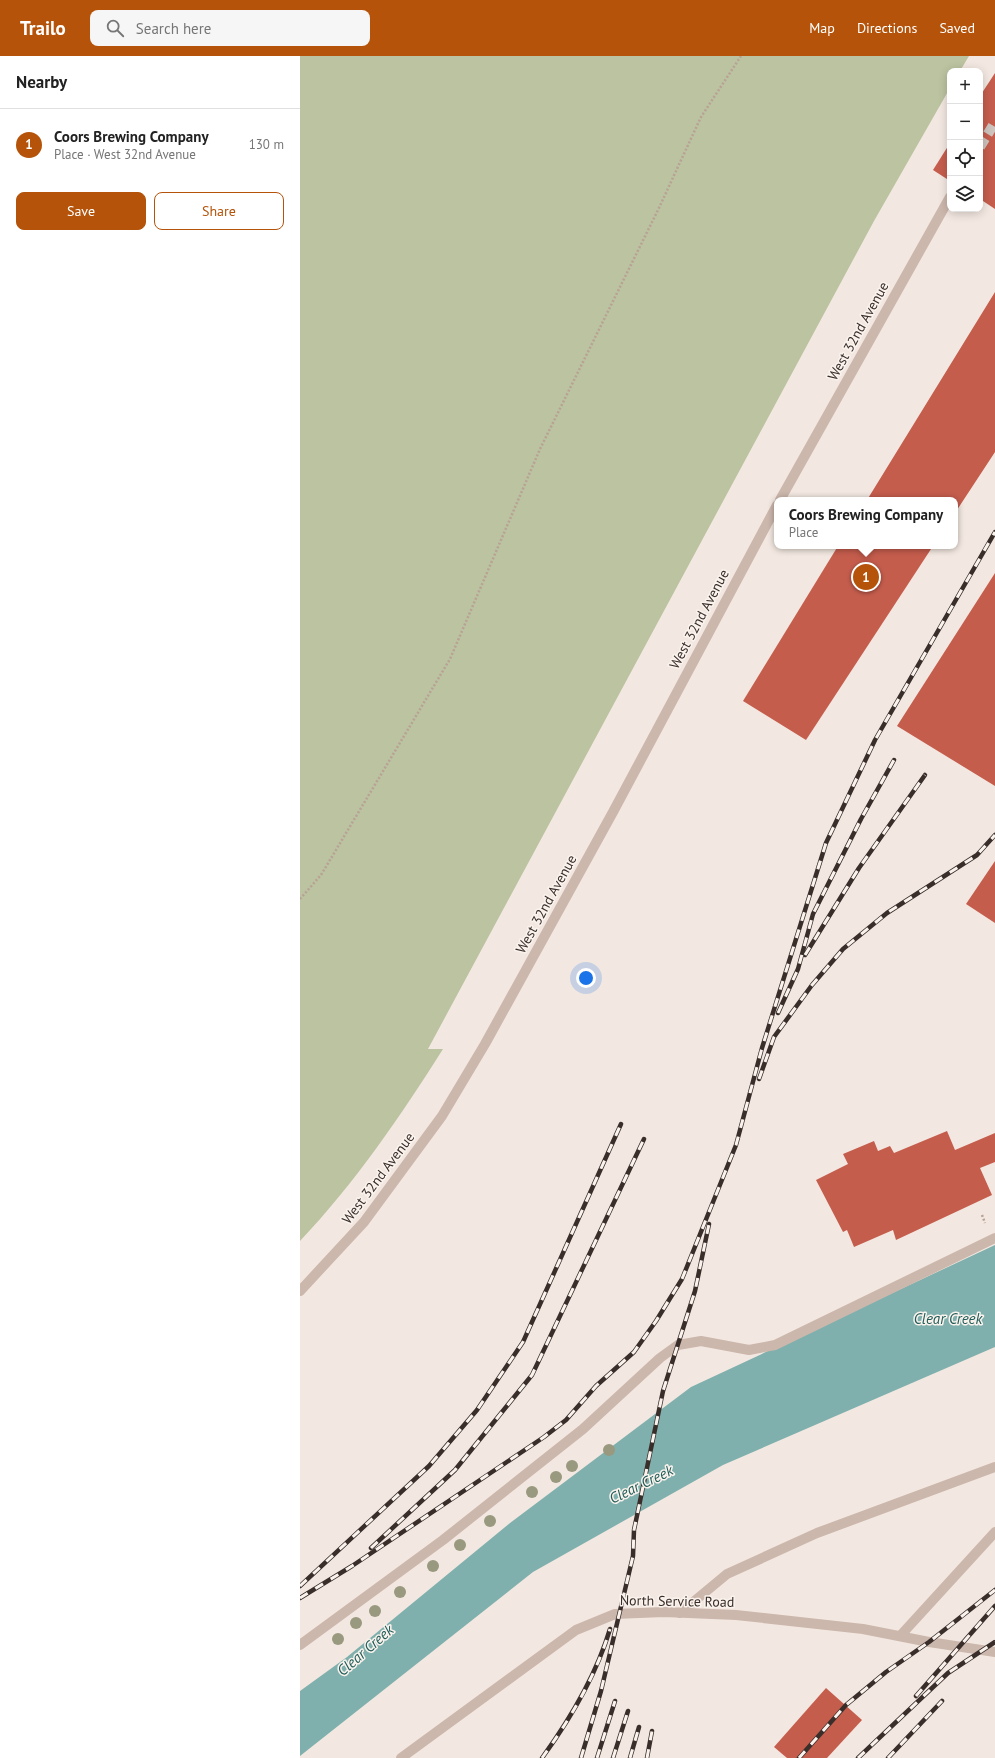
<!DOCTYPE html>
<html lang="en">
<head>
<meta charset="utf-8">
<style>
  :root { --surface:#fff; --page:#f6f6f6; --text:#222; --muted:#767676; --line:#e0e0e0; --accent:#b45309 }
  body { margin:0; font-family:"PT Sans",sans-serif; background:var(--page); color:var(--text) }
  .controls { position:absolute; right:12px; top:12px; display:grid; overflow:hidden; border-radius:8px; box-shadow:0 2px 10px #0003 }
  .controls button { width:36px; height:36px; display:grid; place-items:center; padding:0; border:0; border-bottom:1px solid var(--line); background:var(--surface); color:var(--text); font:20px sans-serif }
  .you { position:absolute; left:286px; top:922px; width:14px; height:14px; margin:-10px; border:3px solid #fff; border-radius:50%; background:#1a73e8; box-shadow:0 0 0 6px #1a73e833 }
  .badge { display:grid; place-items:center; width:26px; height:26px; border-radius:50%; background:var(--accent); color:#fff; font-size:13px; font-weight:700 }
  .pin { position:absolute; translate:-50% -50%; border:2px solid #fff; box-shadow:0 1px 4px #0006 }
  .popup { position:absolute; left:474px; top:441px; width:184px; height:52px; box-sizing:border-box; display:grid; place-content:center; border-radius:8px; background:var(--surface); filter:drop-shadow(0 1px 3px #0005); font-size:13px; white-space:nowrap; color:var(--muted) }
  .popup b { font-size:15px; color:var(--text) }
  .popup::after { content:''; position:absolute; left:50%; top:100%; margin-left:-8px; border:8px solid transparent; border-top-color:var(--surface) }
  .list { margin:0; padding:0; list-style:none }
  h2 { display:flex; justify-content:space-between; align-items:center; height:52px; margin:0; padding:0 16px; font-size:17px }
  h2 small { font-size:13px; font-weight:400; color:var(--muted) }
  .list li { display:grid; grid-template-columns:26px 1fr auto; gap:12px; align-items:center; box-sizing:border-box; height:72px; padding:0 16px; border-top:1px solid var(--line) }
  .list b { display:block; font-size:15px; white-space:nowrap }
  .list p { margin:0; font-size:13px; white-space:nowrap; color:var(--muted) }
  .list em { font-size:13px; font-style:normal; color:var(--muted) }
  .actions { display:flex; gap:8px; padding:12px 16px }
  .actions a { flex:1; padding:9px 0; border:1px solid var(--accent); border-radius:8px; text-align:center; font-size:14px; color:var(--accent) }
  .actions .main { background:var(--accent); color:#fff }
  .icon { flex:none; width:22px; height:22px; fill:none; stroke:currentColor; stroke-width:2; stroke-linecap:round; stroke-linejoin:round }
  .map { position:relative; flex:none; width:695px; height:1702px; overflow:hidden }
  header { display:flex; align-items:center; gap:24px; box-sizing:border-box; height:56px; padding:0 20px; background:var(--accent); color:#fff }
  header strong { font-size:19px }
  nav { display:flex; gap:22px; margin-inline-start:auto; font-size:14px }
  .search { width:280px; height:36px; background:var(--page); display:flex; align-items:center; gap:10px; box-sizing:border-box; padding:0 14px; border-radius:8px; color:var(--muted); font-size:15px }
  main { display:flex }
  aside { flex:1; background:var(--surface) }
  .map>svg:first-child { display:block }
  .green { fill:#bbc3a0 }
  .water { fill:#80b0ad }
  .building { fill:#c55d4d }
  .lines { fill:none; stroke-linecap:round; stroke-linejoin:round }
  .tertiary-tunnel { stroke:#cec3bd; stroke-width:10; stroke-dasharray:10 5; stroke-linecap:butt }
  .path { stroke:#b8a196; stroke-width:2.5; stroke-dasharray:2 2; stroke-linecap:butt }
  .service { stroke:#ccb7ac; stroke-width:10 }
  .minor { stroke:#ccb7ac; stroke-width:10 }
  .tertiary { stroke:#ccb7ac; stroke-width:10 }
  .rail-casing { stroke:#3a2e2b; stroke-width:4.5 }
  .rail { stroke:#faf3ed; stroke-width:3; stroke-dasharray:9; stroke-linecap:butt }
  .tree { fill:#98997f }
  .labels { text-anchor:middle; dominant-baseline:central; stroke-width:3; stroke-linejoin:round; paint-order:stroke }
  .street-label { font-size:14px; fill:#3a2e2b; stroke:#faf3ed }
  .water-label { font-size:15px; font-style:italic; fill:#205c59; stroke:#faf3ed }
</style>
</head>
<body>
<header>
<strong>Trailo</strong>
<div class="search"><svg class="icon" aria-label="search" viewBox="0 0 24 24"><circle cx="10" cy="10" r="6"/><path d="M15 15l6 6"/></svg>Search here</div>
<nav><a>Map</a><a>Directions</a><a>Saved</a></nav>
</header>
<main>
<aside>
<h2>Nearby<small></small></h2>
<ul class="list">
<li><span class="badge">1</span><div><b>Coors Brewing Company</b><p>Place · West 32nd Avenue</p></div><em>130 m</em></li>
</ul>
<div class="actions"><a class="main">Save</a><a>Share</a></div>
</aside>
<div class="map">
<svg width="695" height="1702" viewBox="0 0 695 1702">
  <rect width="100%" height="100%" fill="#f3e8e1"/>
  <path class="green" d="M0,0H669L660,15H650V32L574,165L128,993H143C100,1061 55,1127 0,1185Z"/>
  <polygon class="water" points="695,1189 695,1291 423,1409 233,1516 0,1700 0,1635 47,1601 210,1467 391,1331"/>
  <g class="building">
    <polygon points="695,17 695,153 680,143 680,40"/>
    <polygon points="650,87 650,125 633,114"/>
    <polygon points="695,236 695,396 655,457 655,444 567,444"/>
    <polygon points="538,490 633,490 506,684 443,645"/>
    <polygon points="695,517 695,730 597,670"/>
    <polygon points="695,805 695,867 666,848"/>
    <polygon points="647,1075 655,1094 695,1077 695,1106 680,1112 692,1139 596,1184 593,1174 554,1191 547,1174 543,1176 516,1124 548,1108 543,1098 574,1085 578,1095 590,1090 594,1097"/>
    <polygon points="526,1632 562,1664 527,1702 487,1702 474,1691"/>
  </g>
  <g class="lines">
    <polyline class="tertiary-tunnel" points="680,91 695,66"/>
    <g class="path">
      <polyline points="0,843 21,819 150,603 240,393 358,154 401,61 441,0"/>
      <polyline points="682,1159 685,1167"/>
    </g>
    <g class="service">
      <polyline points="380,1557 427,1518 517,1477 695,1411"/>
      <polyline points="600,1580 695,1476"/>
      <polyline points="0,1589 143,1484 283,1373 360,1302 378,1289 401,1285 449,1294 475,1289 695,1182"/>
    </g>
    <polyline class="minor" points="101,1702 276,1574 315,1558 364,1556 436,1559 563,1573 629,1586 695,1596"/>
    <g class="tertiary">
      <polyline points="480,444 650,141"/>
      <polyline points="0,1235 64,1166 142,1060 185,988 313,756 477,449"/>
    </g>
    <g class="rail-casing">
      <g id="rail">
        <polyline points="505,899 559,812 625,719"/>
        <polyline points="478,957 498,913 513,858 561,763 594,704"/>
        <polyline points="459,1023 474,981 512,929 543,893 587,857 677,799 695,779"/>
        <polyline points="71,1492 155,1414 232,1319 344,1083"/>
        <polyline points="0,1530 129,1410 177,1354 223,1286 321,1068"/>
        <polyline points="0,1542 52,1510 244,1381 266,1364 296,1330 334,1296 356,1265 382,1223 436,1089 462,992 526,787 575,684 695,476"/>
        <polyline points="616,1640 695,1550"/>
        <path d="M242,1702C271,1662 296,1620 310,1573"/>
        <polyline points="281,1702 301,1635 333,1500 334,1474 363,1335 395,1235 409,1168"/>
        <polyline points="297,1702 315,1645"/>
        <polyline points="313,1702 328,1655"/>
        <polyline points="330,1702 339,1671"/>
        <polyline points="347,1702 352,1675"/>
        <polyline points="499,1702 546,1649 586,1616 629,1586 695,1534"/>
        <polyline points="558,1702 648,1617 695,1586"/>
        <polyline points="588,1702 642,1645"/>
      </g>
    </g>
    <use href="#rail" class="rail"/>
  </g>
  <g class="tree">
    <circle cx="309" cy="1394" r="6"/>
    <circle cx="272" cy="1410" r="6"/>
    <circle cx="256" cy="1421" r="6"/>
    <circle cx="232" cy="1436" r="6"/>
    <circle cx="190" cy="1465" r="6"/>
    <circle cx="160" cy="1489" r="6"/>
    <circle cx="133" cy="1510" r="6"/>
    <circle cx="100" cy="1536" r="6"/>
    <circle cx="75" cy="1555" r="6"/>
    <circle cx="56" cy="1567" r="6"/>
    <circle cx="38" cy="1583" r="6"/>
  </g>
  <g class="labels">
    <g class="street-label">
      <text transform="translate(558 275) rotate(-61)">West 32nd Avenue</text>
      <text transform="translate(399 563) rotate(-62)">West 32nd Avenue</text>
      <text transform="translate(246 848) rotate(-61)">West 32nd Avenue</text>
      <text transform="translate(78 1122) rotate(-53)">West 32nd Avenue</text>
      <text transform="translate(377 1545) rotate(1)">North Service Road</text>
    </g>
    <g class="water-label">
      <text x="648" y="1262">Clear Creek</text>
      <text transform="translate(341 1428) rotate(-26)">Clear Creek</text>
      <text transform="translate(65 1594) rotate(-41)">Clear Creek</text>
    </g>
  </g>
</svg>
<div class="controls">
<button>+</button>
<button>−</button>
<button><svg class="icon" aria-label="locate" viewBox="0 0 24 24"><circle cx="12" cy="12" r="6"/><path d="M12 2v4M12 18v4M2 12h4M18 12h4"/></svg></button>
<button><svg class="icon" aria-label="layers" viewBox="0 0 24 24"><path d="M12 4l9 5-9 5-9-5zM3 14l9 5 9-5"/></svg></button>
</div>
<div class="you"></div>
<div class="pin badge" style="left:566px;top:521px">1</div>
<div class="popup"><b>Coors Brewing Company</b>Place</div>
</div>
</main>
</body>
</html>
